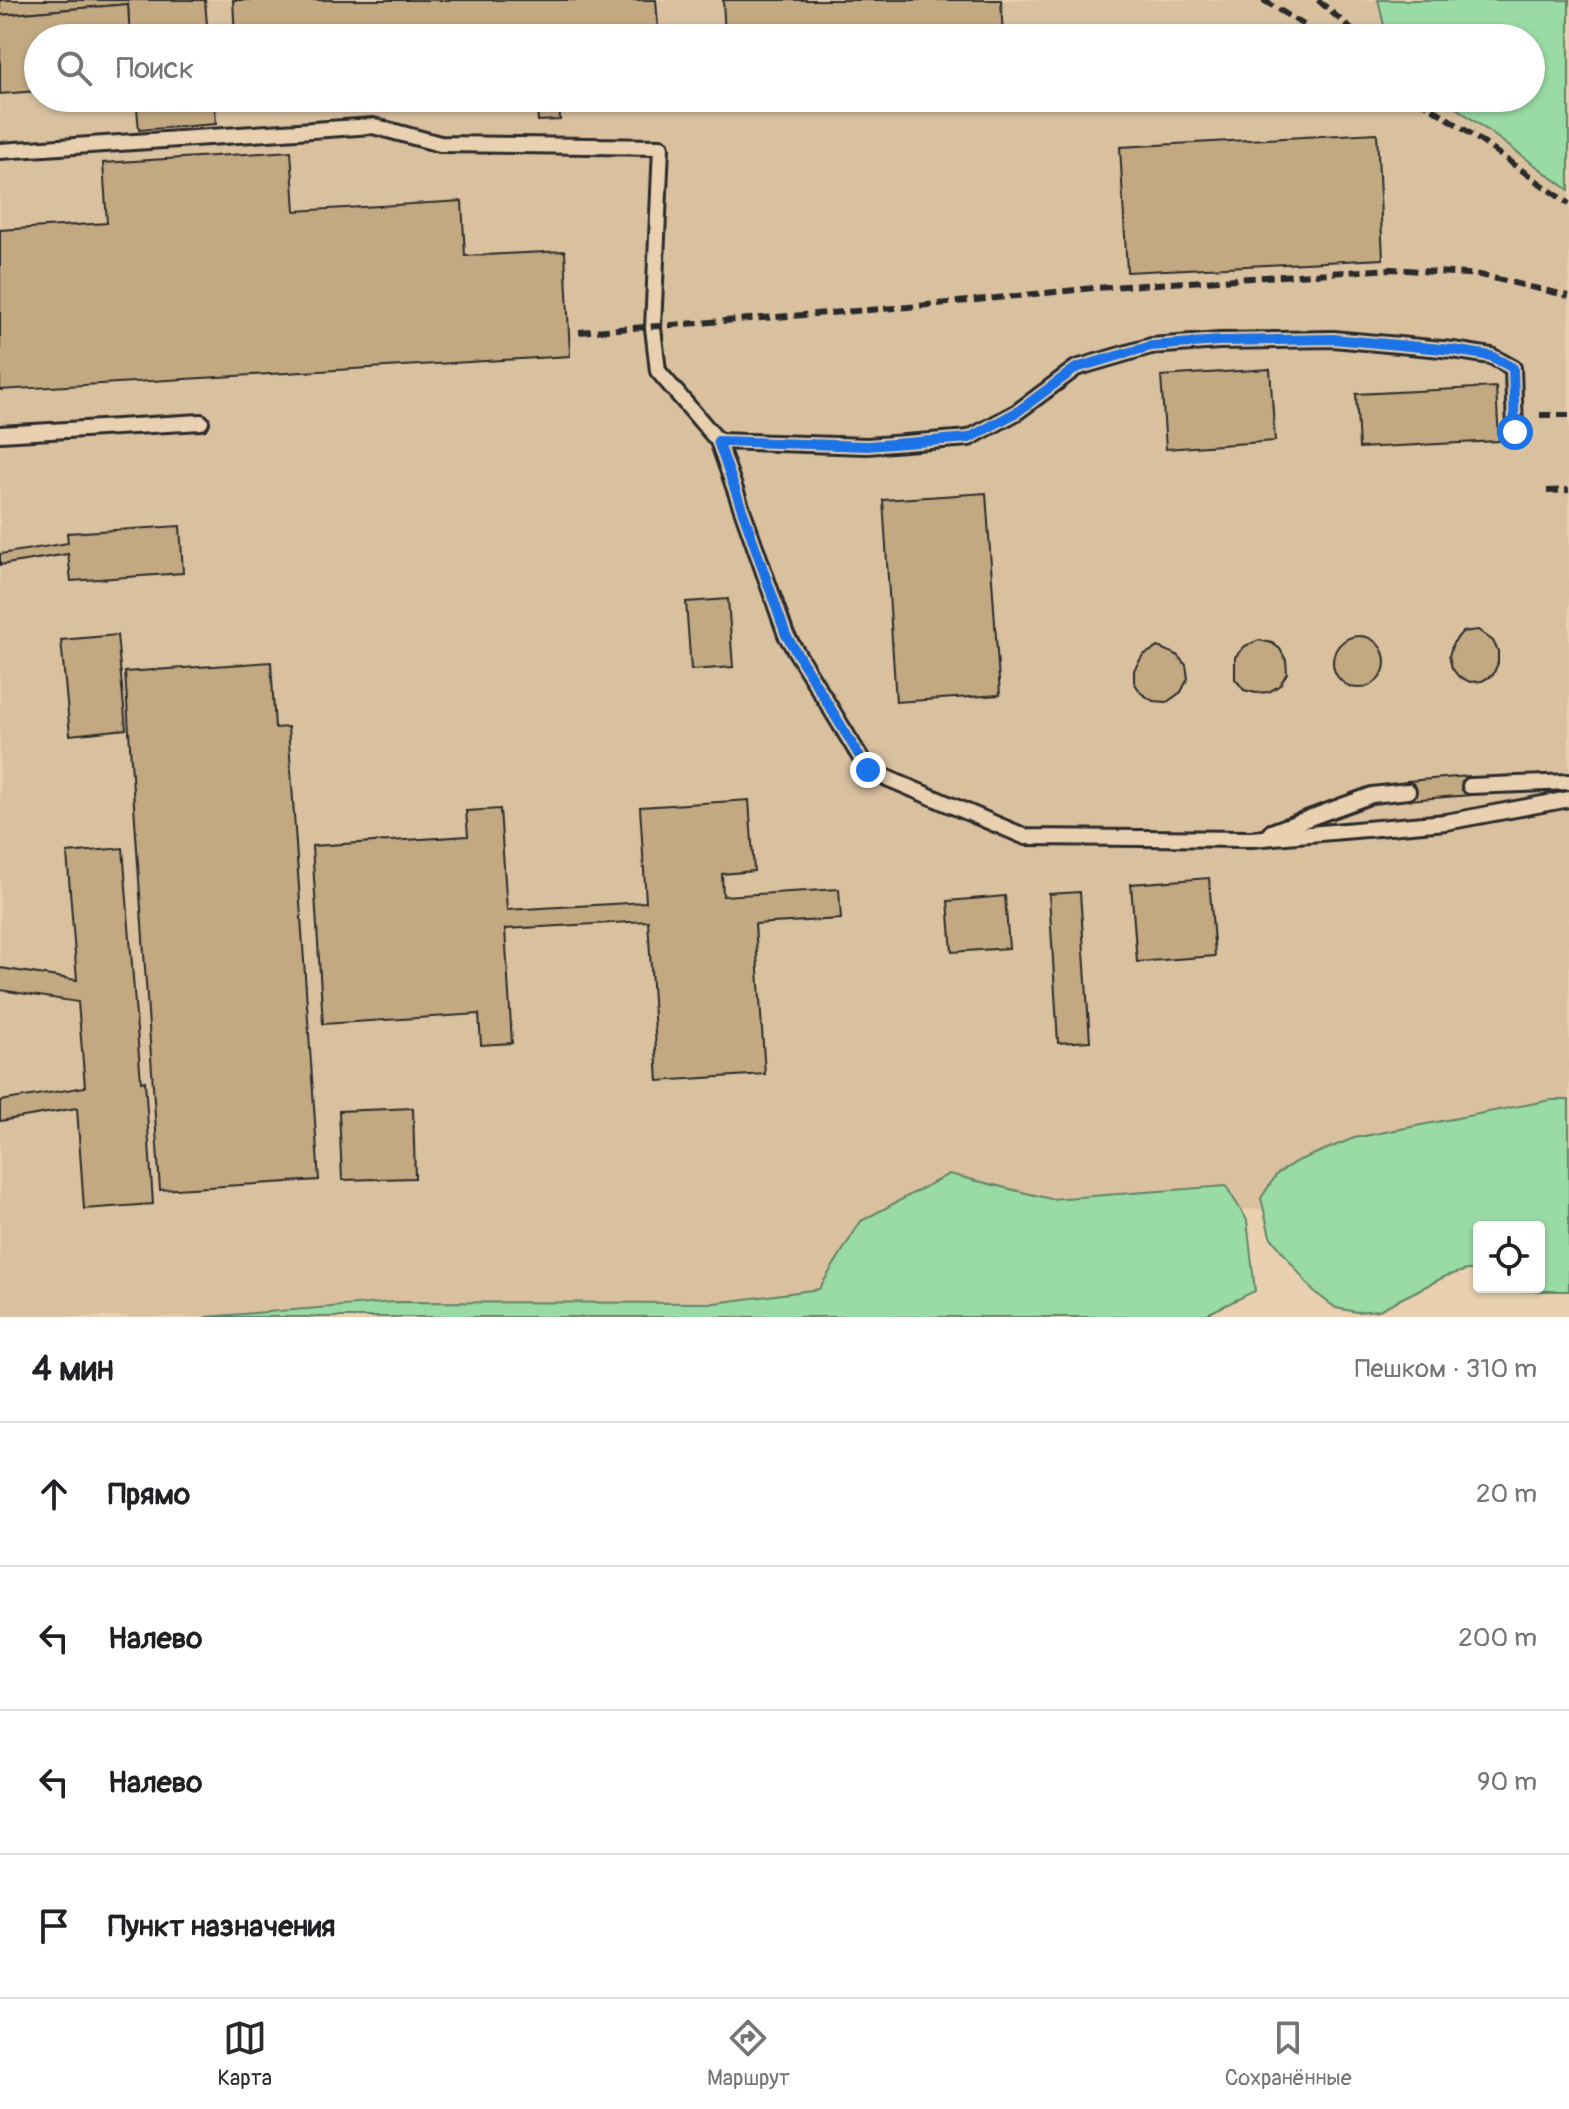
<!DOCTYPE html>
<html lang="ru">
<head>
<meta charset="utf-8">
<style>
  :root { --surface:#fff; --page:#f6f6f6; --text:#202124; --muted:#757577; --line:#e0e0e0; --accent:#2b2b2b }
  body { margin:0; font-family:Pangolin,sans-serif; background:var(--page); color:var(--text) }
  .controls { position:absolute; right:24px; bottom:24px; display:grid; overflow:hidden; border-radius:8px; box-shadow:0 2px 6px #0004 }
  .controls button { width:72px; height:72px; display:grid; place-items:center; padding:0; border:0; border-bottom:2px solid var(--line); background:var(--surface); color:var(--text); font:40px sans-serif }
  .stop { position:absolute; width:24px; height:24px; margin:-18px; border:6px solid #1a73e8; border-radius:50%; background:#fff }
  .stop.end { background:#1a73e8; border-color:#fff; box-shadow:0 2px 8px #0008 }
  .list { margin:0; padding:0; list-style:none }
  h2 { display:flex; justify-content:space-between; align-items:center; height:104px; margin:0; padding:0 32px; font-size:34px }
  h2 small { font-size:26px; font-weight:400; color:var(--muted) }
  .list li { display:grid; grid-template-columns:52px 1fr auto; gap:24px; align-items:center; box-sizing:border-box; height:144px; padding:0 32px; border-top:2px solid var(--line) }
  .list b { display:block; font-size:30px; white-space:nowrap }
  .list em { font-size:26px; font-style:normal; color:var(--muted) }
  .icon { flex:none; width:44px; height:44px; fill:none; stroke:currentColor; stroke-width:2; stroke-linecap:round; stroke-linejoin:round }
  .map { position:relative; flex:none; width:1569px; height:1317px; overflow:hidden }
  .search { position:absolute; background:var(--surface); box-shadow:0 2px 6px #0004; left:24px; right:24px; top:24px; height:88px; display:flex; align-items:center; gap:20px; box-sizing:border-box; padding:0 28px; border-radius:44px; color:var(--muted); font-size:30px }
  .sheet { height:680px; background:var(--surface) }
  nav { display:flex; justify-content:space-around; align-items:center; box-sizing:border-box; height:112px; border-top:2px solid var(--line); background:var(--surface); font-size:22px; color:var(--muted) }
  nav a { display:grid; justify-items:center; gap:4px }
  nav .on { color:var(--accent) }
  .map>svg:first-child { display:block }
  .built { fill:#d9c1a0; fill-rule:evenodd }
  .green { fill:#9adaa4; stroke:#628268; stroke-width:2 }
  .building { fill:#c2a982; stroke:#2b2b2b; stroke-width:2 }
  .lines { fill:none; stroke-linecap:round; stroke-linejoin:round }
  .lane-casing { stroke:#2b2b2b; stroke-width:20 }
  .lane { stroke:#e8d0b0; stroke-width:14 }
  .rail { stroke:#2b2b2b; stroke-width:6; stroke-dasharray:12 6; stroke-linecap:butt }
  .route { stroke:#1a73e8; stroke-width:10 }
</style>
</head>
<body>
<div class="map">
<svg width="1569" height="1317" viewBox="0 0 1569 1317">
  <rect width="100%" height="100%" fill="#e8d0b0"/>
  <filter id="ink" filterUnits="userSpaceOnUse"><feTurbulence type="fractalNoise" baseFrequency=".0125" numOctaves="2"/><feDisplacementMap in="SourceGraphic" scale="16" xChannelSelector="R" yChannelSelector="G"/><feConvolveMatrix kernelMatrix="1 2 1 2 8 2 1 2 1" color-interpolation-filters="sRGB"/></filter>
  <g filter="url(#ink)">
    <path class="built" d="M0,0H1569V1197L984,1220L859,1317H0ZM38,38H1531V98H38Z"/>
    <g class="green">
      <path d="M1378,0H1569V190L1443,98H1531V38H1390C1382,27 1382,13 1378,0Z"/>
      <polygon points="1551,1100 1569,1100 1569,1291 1524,1291 1510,1287 1539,1287 1539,1227 1479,1227 1479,1270 1467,1270 1446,1276 1379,1310 1357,1312 1336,1308 1313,1291 1270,1236 1261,1198 1277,1174 1295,1162 1354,1138"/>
      <polygon points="949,1174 1051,1199 1226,1186 1247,1220 1255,1291 1201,1317 205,1317 394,1302 715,1303 819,1289 861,1221"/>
    </g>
    <g class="building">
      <polygon points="0,0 205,0 208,38 130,38 128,4 0,15"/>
      <polygon points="233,0 656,0 659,38 235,38"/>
      <polygon points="723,0 1001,0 1003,38 725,38"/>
      <polygon points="128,4 130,38 38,38 38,91 0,94 0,15"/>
      <polygon points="136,98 214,98 216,124 139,130"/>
      <polygon points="333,98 358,98 359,108 334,110"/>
      <polygon points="536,98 559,98 560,120 538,121"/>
      <polygon points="1377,133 1383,259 1127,272 1120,147"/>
      <polygon points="291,151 295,211 462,201 465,256 565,251 570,356 0,390 0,230 107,223 103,163"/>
      <polygon points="1270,369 1275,441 1166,449 1161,376"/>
      <polygon points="1496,387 1499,441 1359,448 1356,394"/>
      <polygon points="986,493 1000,695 896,702 883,500"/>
      <polygon points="180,526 183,573 71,581 68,554 0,565 0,554 68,543 67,533"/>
      <polygon points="728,599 733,667 691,670 686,602"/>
      <polygon points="1478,630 1493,641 1498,651 1498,663 1493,675 1482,681 1470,682 1458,676 1452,668 1449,656 1453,643 1462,632"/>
      <polygon points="117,635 126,729 70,735 61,640"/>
      <circle cx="1359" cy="662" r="26"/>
      <polygon points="1259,640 1272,643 1280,649 1286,660 1287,673 1280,685 1269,692 1256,693 1244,690 1235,679 1235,657 1245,646"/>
      <polygon points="1158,647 1177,655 1186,665 1188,678 1181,692 1167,702 1153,701 1141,693 1134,682 1134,670 1143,655"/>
      <polygon points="271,662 275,728 288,727 319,1180 160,1190 125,672"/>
      <polygon points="1469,776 1470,795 1409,800 1407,781"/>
      <polygon points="749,800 754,871 722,874 723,896 839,889 841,919 755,924 765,1074 658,1081 648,921 505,929 512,1043 481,1045 479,1014 323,1024 312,846 468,836 466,811 500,809 507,910 646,902 640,807"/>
      <polygon points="123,848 141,1082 145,1081 153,1204 84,1209 77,1108 0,1121 0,1101 85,1087 78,1002 0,990 0,968 77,980 67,853"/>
      <polygon points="1209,878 1215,956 1137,962 1131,884"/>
      <polygon points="1080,892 1090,1041 1058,1043 1049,894"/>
      <polygon points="1005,896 1009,948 952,952 948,901"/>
      <polygon points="413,1108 415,1178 342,1180 339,1111"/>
    </g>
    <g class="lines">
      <g class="lane-casing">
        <g id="lane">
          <polyline points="0,151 373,126 440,144 661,147 653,328 658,371 718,441 786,635 868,770 1026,837 1252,839 1446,822 1569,799"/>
          <polyline points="0,434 201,422"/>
          <polyline points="718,441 867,446 969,438 1017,412 1076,368 1151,346 1219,341 1333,339 1453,350 1491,356 1513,368 1515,432"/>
          <polyline points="1470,786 1569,782"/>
          <polyline points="1271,832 1372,795 1408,791"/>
        </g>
      </g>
      <use href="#lane" class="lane"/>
      <g class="rail">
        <polyline points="1263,0 1325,38"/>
        <polyline points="1318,0 1361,38"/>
        <polyline points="1417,98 1468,132 1569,204"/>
        <polyline points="579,332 908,307 1094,288 1392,269 1480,275 1569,296"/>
        <polyline points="1540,415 1569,415"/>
        <polyline points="1547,491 1569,490"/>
      </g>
    </g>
  </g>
  <g class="lines" filter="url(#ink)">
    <polyline class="route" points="868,770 786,635 718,441 867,446 969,438 1017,412 1076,368 1151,346 1219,341 1333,339 1453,350 1491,356 1513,368 1515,432"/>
  </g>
</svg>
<div class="controls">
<button><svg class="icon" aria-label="locate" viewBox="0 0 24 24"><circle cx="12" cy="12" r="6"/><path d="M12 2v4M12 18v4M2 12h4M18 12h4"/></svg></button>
</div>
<div class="stop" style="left:1515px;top:432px"></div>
<div class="stop end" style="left:868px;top:770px"></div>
<div class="search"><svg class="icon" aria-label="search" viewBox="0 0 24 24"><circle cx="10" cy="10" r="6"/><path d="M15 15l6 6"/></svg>Поиск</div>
</div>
<section class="sheet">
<h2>4 мин<small>Пешком · 310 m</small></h2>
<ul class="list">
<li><svg class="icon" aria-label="ahead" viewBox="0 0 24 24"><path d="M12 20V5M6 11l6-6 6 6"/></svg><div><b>Прямо</b></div><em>20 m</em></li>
<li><svg class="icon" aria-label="left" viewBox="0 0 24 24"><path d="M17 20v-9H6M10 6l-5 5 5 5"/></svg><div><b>Налево</b></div><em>200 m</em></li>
<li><svg class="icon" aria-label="left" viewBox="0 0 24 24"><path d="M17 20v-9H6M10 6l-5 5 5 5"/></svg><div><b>Налево</b></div><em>90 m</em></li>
<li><svg class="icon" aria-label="arrive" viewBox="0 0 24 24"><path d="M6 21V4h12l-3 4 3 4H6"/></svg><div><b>Пункт назначения</b></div></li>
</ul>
</section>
<nav>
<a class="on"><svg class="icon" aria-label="map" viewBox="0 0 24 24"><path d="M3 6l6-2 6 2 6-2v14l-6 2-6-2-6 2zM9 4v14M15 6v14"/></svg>Карта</a>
<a><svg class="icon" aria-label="directions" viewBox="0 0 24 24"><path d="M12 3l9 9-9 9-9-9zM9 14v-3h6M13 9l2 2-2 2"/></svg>Маршрут</a>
<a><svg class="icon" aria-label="saved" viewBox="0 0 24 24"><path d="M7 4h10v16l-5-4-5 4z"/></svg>Сохранённые</a>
</nav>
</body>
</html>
